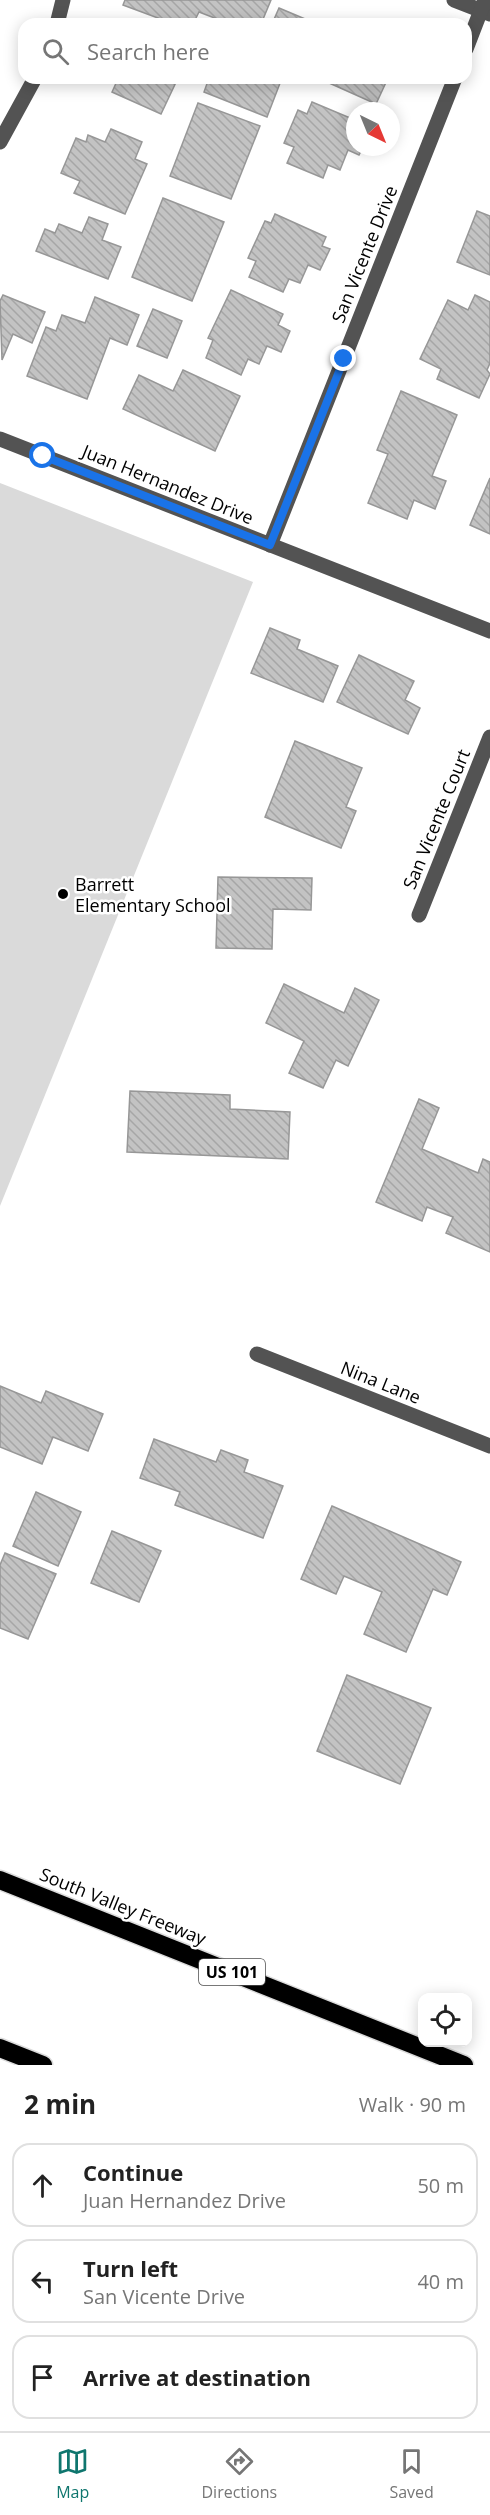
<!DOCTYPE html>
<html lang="en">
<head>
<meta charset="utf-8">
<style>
  :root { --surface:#fff; --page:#f2f2f2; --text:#222; --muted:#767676; --line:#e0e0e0; --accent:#0f766e }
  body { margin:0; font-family:"Open Sans",sans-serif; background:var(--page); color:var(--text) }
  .controls { position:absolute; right:18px; bottom:18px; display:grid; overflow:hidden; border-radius:12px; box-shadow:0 3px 15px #0003 }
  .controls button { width:54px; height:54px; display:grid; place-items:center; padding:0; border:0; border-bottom:2px solid var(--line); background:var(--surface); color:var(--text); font:30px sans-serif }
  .compass { position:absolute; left:346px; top:102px; width:54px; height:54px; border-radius:50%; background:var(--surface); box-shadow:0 3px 15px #0003; rotate:137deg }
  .stop { position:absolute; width:18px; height:18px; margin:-14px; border:4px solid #1a73e8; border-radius:50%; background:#fff }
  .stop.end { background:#1a73e8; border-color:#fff; box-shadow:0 2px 6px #0008 }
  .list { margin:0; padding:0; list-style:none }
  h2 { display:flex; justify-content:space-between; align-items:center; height:78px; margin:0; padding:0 24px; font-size:26px }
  h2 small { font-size:20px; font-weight:400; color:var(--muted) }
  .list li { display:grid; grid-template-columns:39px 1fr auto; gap:18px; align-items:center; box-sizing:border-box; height:84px; margin:0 12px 12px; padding:0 12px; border:2px solid var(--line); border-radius:18px }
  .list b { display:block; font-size:22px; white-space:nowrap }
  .list p { margin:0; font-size:20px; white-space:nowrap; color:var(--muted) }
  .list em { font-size:20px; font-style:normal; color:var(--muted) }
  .icon { flex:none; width:33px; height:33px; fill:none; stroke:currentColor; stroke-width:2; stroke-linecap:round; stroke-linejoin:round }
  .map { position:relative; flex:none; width:490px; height:2065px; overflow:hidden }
  .search { position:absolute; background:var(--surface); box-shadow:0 3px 15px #0003; left:18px; right:18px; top:18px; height:66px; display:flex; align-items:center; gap:15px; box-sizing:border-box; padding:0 21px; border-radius:18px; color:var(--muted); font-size:22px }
  .sheet { height:366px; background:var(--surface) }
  nav { display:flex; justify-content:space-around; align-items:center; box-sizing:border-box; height:84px; border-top:2px solid var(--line); background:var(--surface); font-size:16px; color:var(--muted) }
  nav a { display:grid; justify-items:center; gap:3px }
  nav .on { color:var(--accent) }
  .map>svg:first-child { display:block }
  .green { fill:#dadada }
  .building { fill:url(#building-back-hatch); stroke:#979797; stroke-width:1.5 }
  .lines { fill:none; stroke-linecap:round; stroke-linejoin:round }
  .highway-casing { stroke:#dbdbdb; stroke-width:21 }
  .minor { stroke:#535353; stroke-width:15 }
  .highway { stroke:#000; stroke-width:18 }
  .route { stroke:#1a73e8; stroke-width:8 }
  .poi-dot { fill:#000; stroke:#fff; stroke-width:2 }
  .labels { text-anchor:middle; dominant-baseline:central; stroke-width:5; stroke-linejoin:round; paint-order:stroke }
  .shield { fill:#fff; stroke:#4c4c4c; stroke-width:1.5 }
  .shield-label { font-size:16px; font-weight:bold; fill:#000 }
  .street-label { font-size:18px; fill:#000; stroke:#fff }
  .poi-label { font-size:18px; fill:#000; stroke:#fff; text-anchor:start }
</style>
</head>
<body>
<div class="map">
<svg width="490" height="2065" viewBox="0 0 490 2065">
  <defs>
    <pattern id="building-back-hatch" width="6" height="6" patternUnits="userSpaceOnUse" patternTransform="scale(1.5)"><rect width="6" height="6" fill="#c3c3c3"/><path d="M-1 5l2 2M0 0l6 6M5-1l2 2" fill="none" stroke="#a6a6a6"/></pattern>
  </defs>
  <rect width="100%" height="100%" fill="#fff"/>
  <polygon class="green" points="0,483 253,582 0,1206"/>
  <g class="building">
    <polygon points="125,0 271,0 261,24 230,24 199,12 193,24 174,24 123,5"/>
    <polygon points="279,8 317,24 272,24"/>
    <polygon points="111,78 178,78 161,114 112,92 117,81"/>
    <polygon points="209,78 282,78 267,117 204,92"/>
    <polygon points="318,78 388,78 376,104"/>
    <polygon points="312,102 355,120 355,147 363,147 359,155 348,150 340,170 328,165 323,178 287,163 294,147 284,143 298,110 307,114"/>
    <polygon points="198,103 260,126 231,199 170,176"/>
    <polygon points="111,129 142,142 135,159 147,164 125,214 74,193 80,181 61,173 76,138 86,142 88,135 105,142"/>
    <polygon points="163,198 224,222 192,301 132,277"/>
    <polygon points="477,211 490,216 490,275 457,262"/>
    <polygon points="275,214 326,237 322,246 330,249 320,270 308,265 300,283 289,279 283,292 249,277 256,261 248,258 265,221 271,223"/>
    <polygon points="89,217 108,224 102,240 121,247 108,279 36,251 45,229 55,233 59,224 82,233"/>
    <polygon points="231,290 283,314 278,325 290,331 281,352 267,346 259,364 248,359 241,375 206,358 213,340 208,338"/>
    <polygon points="3,295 45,312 32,343 13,334 2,360 0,301"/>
    <polygon points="475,295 490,302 490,363 487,370 490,374 479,398 437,379 441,369 420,359 448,300 468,310"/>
    <polygon points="95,297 139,315 127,345 110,338 87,399 27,376 46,327 56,331 62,315 85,323"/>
    <polygon points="153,309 182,321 167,358 137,346"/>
    <polygon points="183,370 240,396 215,451 123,409 139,375 173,391"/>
    <polygon points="401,391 457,415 432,476 446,481 435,509 414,500 407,519 368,503 388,454 377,450"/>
    <polygon points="490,478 490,534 470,525"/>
    <polygon points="270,628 300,640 297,649 338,666 323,702 251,673"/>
    <polygon points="359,655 414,681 405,700 420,708 408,734 337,702"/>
    <polygon points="295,741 362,768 346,807 356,811 341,848 265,817"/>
    <polygon points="218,877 312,878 311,910 273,909 272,949 216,948"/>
    <polygon points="284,984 344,1013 355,988 379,1000 348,1066 336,1060 323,1088 289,1073 304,1041 266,1023"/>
    <polygon points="130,1091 230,1095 230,1109 290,1112 288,1159 127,1152"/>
    <polygon points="419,1099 439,1108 422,1149 478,1173 483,1159 490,1162 490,1252 446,1233 453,1217 427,1207 422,1221 376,1202"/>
    <polygon points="0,1386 41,1403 46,1391 103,1414 88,1451 53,1437 42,1464 0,1447"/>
    <polygon points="154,1439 216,1462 221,1450 248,1460 244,1472 283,1486 263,1538 175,1505 180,1492 140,1478"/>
    <polygon points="36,1492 81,1512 58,1566 13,1546"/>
    <polygon points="332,1506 461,1562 447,1595 433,1589 406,1652 364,1634 382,1592 344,1576 336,1594 301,1579"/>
    <polygon points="112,1531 161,1551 139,1602 91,1583"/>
    <polygon points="5,1553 56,1574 28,1639 0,1628 0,1565"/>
    <polygon points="347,1675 431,1708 400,1784 317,1751"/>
  </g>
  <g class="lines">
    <g class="highway-casing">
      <g id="highway">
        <polyline points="0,1880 464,2065"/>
        <polyline points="0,2048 43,2065"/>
      </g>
    </g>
    <g class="minor">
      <polyline points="454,0 490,14"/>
      <polyline points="57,24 63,0"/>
      <polyline points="466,49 485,0"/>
      <polyline points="0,142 35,78"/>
      <polyline points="0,439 490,631"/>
      <polyline points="270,545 455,78"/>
      <polyline points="419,915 490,737"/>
      <polyline points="257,1354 490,1446"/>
    </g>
    <use href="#highway" class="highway"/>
  </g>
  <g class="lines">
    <polyline class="route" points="43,456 270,545 344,359"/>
  </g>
  <circle class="poi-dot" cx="63" cy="894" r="6"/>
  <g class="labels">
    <rect class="shield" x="199" y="1959" width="66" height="26" rx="4.5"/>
    <g class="shield-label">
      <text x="232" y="1972">US 101</text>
    </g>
    <g class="street-label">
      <text transform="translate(364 254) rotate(-68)">San Vicente Drive</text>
      <text transform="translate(168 484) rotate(22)">Juan Hernandez Drive</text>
      <text transform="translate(436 819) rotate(-68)">San Vicente Court</text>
      <text transform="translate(381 1382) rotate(22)">Nina Lane</text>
      <text transform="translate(123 1906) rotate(22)">South Valley Freeway</text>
    </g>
    <g class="poi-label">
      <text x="75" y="884">Barrett<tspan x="75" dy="21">Elementary School</tspan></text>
    </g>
  </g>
</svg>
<div class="controls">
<button><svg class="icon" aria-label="locate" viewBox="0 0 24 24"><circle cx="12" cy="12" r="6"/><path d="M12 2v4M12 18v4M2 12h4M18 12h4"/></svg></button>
</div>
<svg class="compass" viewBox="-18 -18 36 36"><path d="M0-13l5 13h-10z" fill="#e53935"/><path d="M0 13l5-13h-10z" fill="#767676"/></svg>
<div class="stop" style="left:43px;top:456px"></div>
<div class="stop end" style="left:344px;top:359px"></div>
<div class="search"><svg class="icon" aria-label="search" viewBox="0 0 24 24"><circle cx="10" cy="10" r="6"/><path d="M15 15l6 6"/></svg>Search here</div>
</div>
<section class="sheet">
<h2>2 min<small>Walk · 90 m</small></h2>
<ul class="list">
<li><svg class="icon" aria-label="ahead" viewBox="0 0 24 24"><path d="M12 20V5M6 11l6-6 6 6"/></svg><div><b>Continue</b><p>Juan Hernandez Drive</p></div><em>50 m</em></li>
<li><svg class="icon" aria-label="left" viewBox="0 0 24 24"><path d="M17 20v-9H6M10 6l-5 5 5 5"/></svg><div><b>Turn left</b><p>San Vicente Drive</p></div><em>40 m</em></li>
<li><svg class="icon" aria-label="arrive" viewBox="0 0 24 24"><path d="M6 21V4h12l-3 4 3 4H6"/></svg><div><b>Arrive at destination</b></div></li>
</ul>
</section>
<nav>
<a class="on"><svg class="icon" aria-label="map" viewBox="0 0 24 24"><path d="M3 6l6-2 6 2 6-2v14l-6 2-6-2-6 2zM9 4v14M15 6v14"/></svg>Map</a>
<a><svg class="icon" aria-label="directions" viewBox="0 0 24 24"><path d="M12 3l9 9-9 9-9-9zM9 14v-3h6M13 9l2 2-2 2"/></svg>Directions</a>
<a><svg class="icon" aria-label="saved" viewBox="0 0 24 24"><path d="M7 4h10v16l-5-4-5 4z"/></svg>Saved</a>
</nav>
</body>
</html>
